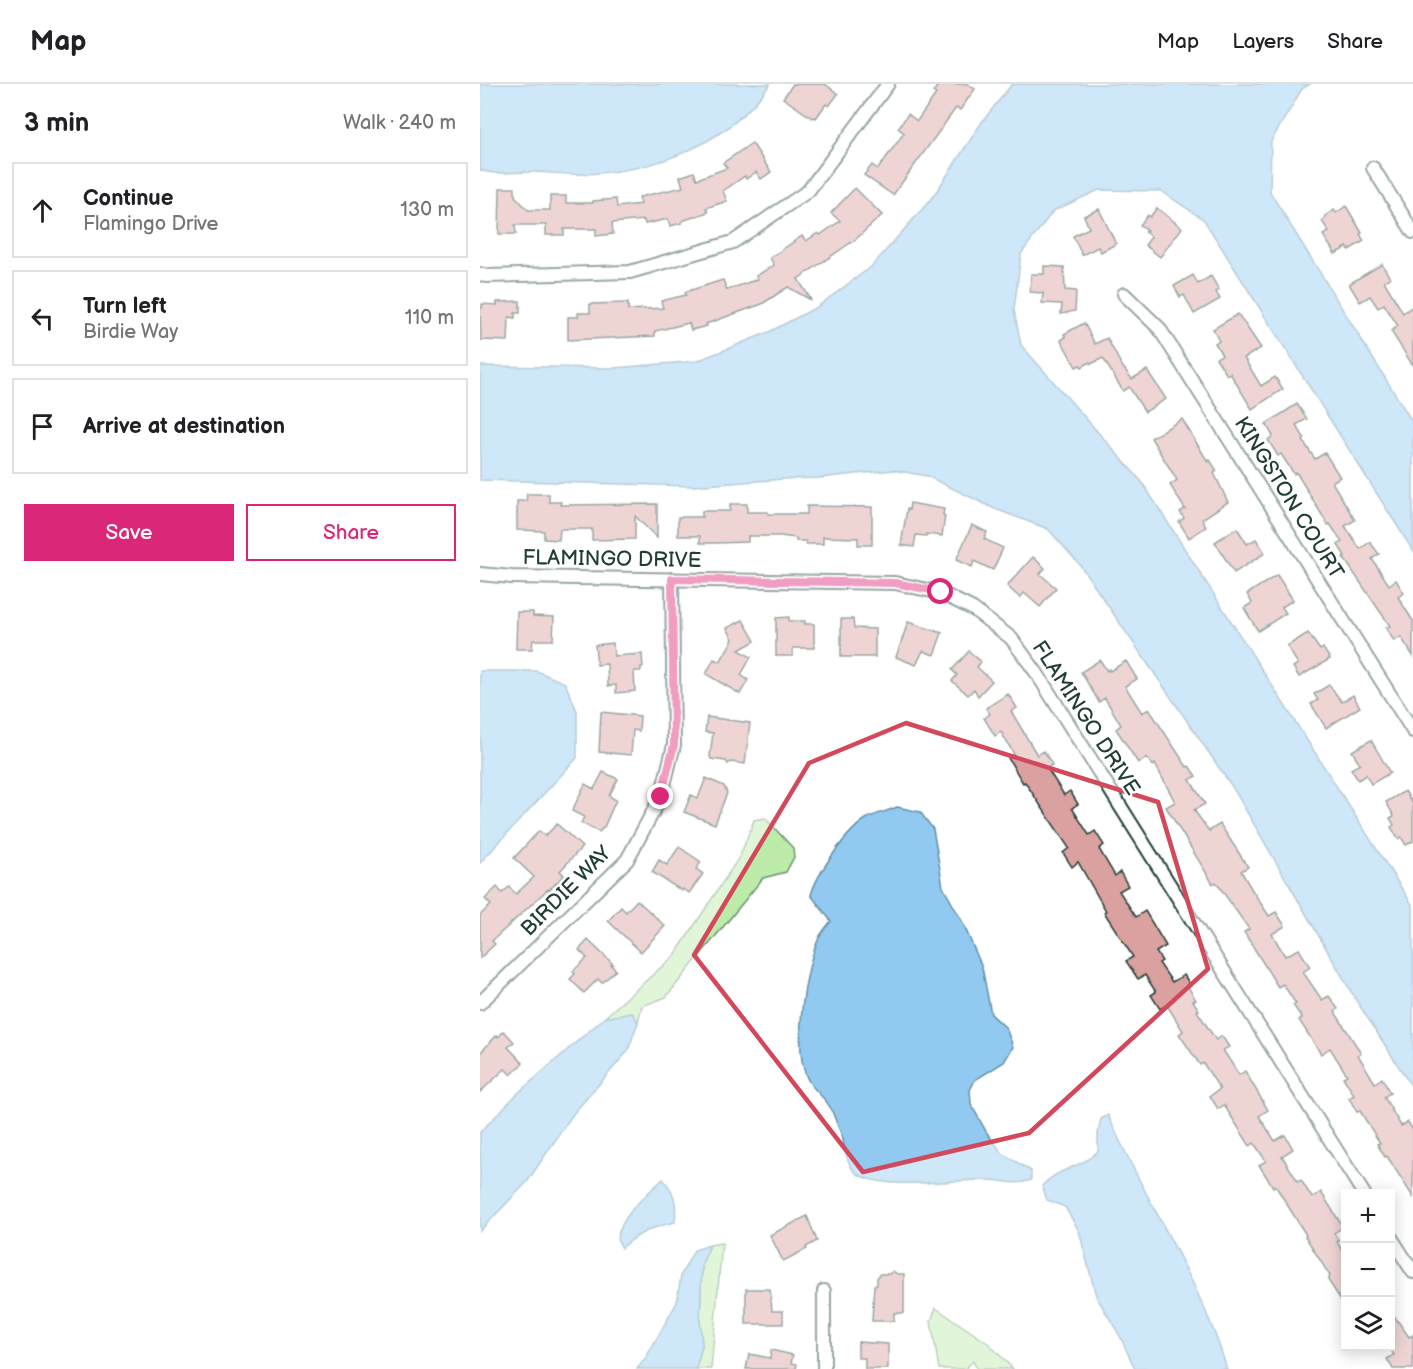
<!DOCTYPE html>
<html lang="en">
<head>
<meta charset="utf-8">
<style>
  :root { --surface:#fff; --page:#f6f6f6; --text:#202124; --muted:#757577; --line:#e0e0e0; --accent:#db2777 }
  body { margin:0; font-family:"Balsamiq Sans",sans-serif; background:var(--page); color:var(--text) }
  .controls { position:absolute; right:18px; bottom:18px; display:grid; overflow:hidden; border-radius:0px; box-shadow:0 3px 15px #0003 }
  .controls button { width:54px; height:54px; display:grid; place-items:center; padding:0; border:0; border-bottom:2px solid var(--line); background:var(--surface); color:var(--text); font:30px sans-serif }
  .stop { position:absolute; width:18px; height:18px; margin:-14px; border:4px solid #db2777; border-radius:50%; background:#fff }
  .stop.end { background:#db2777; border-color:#fff; box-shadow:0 2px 6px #0008 }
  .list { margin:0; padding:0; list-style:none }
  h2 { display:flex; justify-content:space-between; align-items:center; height:78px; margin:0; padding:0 24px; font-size:26px }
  h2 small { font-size:20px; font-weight:400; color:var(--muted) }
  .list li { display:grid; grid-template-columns:39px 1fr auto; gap:18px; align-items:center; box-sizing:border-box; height:96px; margin:0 12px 12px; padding:0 12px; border:2px solid var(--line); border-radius:0px }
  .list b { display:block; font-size:22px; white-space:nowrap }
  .list p { margin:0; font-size:20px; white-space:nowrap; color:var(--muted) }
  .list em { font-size:20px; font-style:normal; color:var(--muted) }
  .actions { display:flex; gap:12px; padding:18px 24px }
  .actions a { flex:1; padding:14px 0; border:2px solid var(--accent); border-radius:0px; text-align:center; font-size:21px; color:var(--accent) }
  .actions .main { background:var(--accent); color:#fff }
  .icon { flex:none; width:33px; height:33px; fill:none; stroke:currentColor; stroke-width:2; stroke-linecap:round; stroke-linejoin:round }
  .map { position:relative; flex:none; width:933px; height:1285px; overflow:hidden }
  header { display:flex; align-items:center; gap:36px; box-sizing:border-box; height:84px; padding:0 30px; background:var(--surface); border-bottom:2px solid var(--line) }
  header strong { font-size:28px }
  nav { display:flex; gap:33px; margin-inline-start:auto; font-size:21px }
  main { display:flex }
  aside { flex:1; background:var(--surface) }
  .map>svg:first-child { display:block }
  .green { fill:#bcebaa; stroke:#6e946f; stroke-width:1.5 }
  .water { fill:#92c9f1; stroke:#6491a5; stroke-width:1.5 }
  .building { fill:#dba1a0; stroke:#1f3d34; stroke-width:1.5 }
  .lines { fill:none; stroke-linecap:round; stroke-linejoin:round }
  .street-casing { stroke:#1f3d34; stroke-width:16 }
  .street { stroke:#fff; stroke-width:12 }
  .route { stroke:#db2777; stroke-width:8 }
  .marked { fill:none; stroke:#d1495b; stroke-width:4.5; stroke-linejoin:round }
  .labels { text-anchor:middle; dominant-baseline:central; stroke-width:4.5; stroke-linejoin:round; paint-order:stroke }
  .street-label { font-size:21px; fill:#1f3d34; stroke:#fff }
</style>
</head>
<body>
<header>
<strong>Map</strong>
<nav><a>Map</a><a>Layers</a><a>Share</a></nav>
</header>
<main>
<aside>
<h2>3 min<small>Walk · 240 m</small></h2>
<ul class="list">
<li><svg class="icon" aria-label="ahead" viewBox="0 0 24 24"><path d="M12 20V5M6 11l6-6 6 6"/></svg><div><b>Continue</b><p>Flamingo Drive</p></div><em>130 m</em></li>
<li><svg class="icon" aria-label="left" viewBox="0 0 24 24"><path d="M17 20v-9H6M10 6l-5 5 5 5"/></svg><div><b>Turn left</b><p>Birdie Way</p></div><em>110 m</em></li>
<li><svg class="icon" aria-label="arrive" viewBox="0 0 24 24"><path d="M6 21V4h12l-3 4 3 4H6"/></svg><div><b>Arrive at destination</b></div></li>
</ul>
<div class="actions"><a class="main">Save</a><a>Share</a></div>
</aside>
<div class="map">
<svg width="933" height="1285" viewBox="0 0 933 1285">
  <rect width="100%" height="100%" fill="#fff"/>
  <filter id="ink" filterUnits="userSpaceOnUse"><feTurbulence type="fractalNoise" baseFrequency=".0167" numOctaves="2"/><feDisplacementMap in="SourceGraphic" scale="12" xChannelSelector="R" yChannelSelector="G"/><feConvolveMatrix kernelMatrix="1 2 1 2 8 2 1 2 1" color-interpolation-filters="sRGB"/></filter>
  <g filter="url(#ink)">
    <g class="green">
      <polygon points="285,734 313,764 314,773 306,788 283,794 186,913 162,922 158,938 152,929 124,934 195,871 260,772 274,736"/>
      <polygon points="242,1159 231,1285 216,1285 222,1262 220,1236 222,1180 230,1161"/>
      <polygon points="456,1224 509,1260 533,1285 497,1285 493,1277 485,1285 459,1285 451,1237"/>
    </g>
    <g class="water">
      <path d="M0,0H290C248,60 177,87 106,90C89,91 72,89 55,88C37,87 16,92 0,86Z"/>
      <polygon points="532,0 830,0 822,5 791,57 790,108 933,339 933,467 724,136 681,107 619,106 573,127 541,170 534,226 541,261 662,398 933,822 933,1005 876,916 753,704 600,481 568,445 515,425 447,392 413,386 340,394 304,395 212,402 0,396 0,282 134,284 217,277 289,248 337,223 392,182 452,114 502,38"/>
      <polygon points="0,587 57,587 85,599 97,627 97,674 0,779"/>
      <path d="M417,723L440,728L453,745L463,803L482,837L502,883L511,930L526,944L533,963L524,978L495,996L490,1006L491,1020L507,1049L522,1069L551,1087V1096C536,1102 523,1096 507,1096C479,1095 392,1109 373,1086C366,1077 365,1064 362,1052C359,1044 355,1035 352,1027C347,1014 333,1007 327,994C313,963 324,883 340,852C343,847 347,842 351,837L331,811C337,789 367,747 386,735C395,730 408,727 417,723Z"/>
      <polygon points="152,929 158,938 148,967 93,1030 47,1098 0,1147 0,1048 38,1009 124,934"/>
      <path d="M628,1031C665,1117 720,1195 747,1285H655L640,1252L616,1212L599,1147L585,1123L567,1116L562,1102C577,1084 602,1084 618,1067V1049L621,1035Z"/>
      <path d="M183,1095C195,1109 197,1119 195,1138C173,1143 158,1149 142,1164L137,1155C142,1130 165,1112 183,1095Z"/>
      <polygon points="230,1161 222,1180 220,1236 222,1262 216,1285 157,1285 165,1275 197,1218 201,1191 214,1166"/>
    </g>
    <g class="building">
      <polygon points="313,0 345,0 358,10 349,22 346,20 336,34 334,33 332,34 303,14"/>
      <polygon points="459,0 488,0 495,5 480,26 476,24 413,111 384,91 392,81 398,85 424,49 418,44 428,30 437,37 456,10 453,8"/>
      <polygon points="272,59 291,88 281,95 276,88 266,95 265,92 243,107 247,117 226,124 228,128 202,137 202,139 190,142 188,135 165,140 164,136 132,139 133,150 116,152 116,145 84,145 84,151 66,151 66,141 35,141 36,150 19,150 20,104 35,104 35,112 48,126 70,126 70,112 86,112 86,119 113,119 113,117 136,115 137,123 161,120 159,113 203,103 200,93 214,88 217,95 247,84 243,79"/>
      <polygon points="375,104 402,131 376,155 318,195 331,216 308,203 282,220 226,240 227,242 211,246 209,239 175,247 175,252 88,256 88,233 98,233 98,229 110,229 110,220 148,219 148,226 183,224 181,217 206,211 205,208 243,196 247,206 278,195 276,192 294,181 290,174 322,152 326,157 338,149 340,151 360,137 351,129"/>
      <polygon points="866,122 882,149 880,150 884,157 869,166 867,163 855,170 843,151 849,148 842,137 846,134 845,132 854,126 856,129"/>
      <polygon points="677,124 702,144 680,173 665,161 671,153 665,148 667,146 660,141 668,131 670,133"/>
      <polygon points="619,125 636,160 621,168 618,163 602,171 593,152 609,144 604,132"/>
      <polygon points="902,180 910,194 904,197 923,229 933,222 933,282 911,247 918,242 904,220 898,224 890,212 880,218 869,200"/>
      <polygon points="564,182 584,183 585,206 596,207 595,227 581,230 582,220 562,219 563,209 550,208 551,190 564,190"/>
      <polygon points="713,191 718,200 731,192 739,206 736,208 740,215 714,230 704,211 700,213 694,202"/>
      <polygon points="40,217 40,229 35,229 35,234 29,233 28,257 1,256 0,224 2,224 2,220 17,221 17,218"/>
      <polygon points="758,230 781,264 764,274 781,302 795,293 803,305 772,325 750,289 747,291 736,274 742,271 735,259 739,257 733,245"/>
      <polygon points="604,239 615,260 627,254 642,282 652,295 667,286 686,315 665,328 649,303 643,307 623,274 611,280 610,278 602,283 600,281 596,283 581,256 586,253 584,250"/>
      <polygon points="817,320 827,335 816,341 825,355 823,357 835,375 845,369 860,393 852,398 875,436 865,442 880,465 890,458 899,470 892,475 909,501 916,496 924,509 918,513 933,537 933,572 921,553 914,557 906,544 910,542 863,473 865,472 858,461 862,458 850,440 848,441 816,388 814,390 801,370 798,372 788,356 793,352 786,340"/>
      <polygon points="702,335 728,378 730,376 737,387 734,389 748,418 722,435 726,443 709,454 699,438 704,434 700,428 705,425 690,401 697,396 671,354"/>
      <polygon points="47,410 69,410 69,418 81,418 80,421 177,420 177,454 155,432 155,455 112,456 112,445 80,445 79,456 64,455 64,447 37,446 37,417 46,417"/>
      <polygon points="430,419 464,425 463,431 465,432 462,452 446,450 446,452 436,451 434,463 421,461 427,425 429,426"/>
      <polygon points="250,420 267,420 267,428 288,428 288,430 327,430 327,422 392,423 392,461 378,461 378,454 343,453 343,460 326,460 326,457 316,457 316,454 300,452 268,452 268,458 236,459 220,459 220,452 198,452 198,433 222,433 222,427 250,427"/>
      <polygon points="492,441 507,448 504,455 523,464 513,486 494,477 492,483 476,476"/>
      <polygon points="757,444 767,460 776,455 785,469 754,489 735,458"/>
      <polygon points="553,473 565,484 560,490 576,504 560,523 544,509 540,514 527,502"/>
      <polygon points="797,491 813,516 802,523 806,529 778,547 764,524 772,519 767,510"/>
      <polygon points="37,528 53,528 53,532 74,533 73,556 53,556 52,565 36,565"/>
      <polygon points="309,533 309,537 325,537 325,540 334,540 334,564 313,564 313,572 296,572 296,534"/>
      <polygon points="361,535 373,535 374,544 395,545 395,573 361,573"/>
      <polygon points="263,536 275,557 259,566 271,573 261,591 268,596 260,610 226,590 234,575 240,578 253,555 247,544"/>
      <polygon points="428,538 462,549 454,571 443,567 436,581 416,573"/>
      <polygon points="828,549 840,566 843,564 850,575 819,593 813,583 818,580 807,562"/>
      <polygon points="133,559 134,572 162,570 163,583 161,583 161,587 154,587 155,607 136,609 136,601 128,602 127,580 117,581 115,561"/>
      <polygon points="489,567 501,578 497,583 512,597 498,612 494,605 488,611 472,597 477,591 472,586"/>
      <polygon points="620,576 627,587 629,585 630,587 646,577 657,595 645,602 662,629 669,625 707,683 709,682 716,692 710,696 725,720 714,726 729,747 740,740 768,783 761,787 772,806 789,832 796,828 805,842 792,850 805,872 819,865 830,883 823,888 842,916 849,912 858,925 855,928 881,969 878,971 895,999 902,994 910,1009 904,1013 921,1042 928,1038 933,1046 933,1113 907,1072 905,1073 897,1060 900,1059 880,1027 877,1028 869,1014 874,1011 863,993 867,991 850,964 841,970 819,936 822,934 813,921 816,920 803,900 798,903 764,848 769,845 736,798 733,800 686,723 695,718 675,680 673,682 667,674 658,679 636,645 641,641 625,614 619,618 601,588"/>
      <polygon points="849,601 862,618 873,611 880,623 846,644 831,620 838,616 834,610"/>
      <polygon points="528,610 537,624 531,627 557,671 564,667 572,681 567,684 584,711 590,707 598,720 592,724 609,751 615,747 624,761 619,765 635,792 640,788 648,802 639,807 656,833 665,827 686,862 676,868 682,877 679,879 692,898 704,891 711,902 708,903 716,916 713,917 719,926 717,927 736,956 742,952 749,963 743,966 759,991 765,987 788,1026 779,1032 795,1057 805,1051 813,1065 802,1072 818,1098 821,1096 832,1114 841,1108 863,1143 854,1149 859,1157 857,1158 866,1172 866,1224 848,1196 850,1192 825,1152 826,1151 795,1101 793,1103 779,1081 786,1077 774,1059 770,1062 744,1021 738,1025 730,1012 740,1005 723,979 720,981 699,950 703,947 687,921 680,925 671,911 676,908 665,891 658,895 646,877 653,873 624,828 626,827 598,778 592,783 583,769 589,764 545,698 543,699 528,674 534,670 521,648 515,652 504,634 510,630 506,624"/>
      <polygon points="121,628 160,632 159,647 153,646 151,671 119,668"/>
      <polygon points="227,633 270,639 265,680 251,678 248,680 246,677 231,675 230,672 233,649 225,648"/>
      <polygon points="891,656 910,689 891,700 886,691 878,696 871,685 880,680 872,667"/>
      <polygon points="123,688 138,695 129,712 136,716 124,743 119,748 101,739 104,733 92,727 105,700 114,705"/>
      <polygon points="226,694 244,702 247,709 235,740 204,728 211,711 218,714"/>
      <polygon points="925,707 933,720 933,757 926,761 921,753 918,755 911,743 914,741 910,734 914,732 906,718"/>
      <polygon points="77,740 102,763 80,787 84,791 69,806 68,805 12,857 15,860 0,874 0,831 11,821 5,815 17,803 22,809 29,803 36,810 54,793 34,774 59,747 65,752"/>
      <polygon points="199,763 221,778 216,785 223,790 209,809 203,805 202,807 172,788 179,776 187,781"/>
      <polygon points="157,816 185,842 161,868 128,837 141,823 146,828"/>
      <polygon points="108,856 133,880 131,881 136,886 122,899 118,895 104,909 90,895 95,890 93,887 107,874 99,866"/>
      <polygon points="24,947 34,958 28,963 43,979 31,991 25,985 0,1008 0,969 17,951 18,953"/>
      <polygon points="327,1132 337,1157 326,1163 327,1165 303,1177 290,1151"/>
      <polygon points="413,1187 417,1190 424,1190 424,1229 414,1229 414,1237 392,1237 394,1201 397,1201 397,1194 400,1190 409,1190"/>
      <polygon points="266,1205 290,1205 292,1227 303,1227 303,1240 266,1240"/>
      <polygon points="910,1226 929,1253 933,1251 933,1285 913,1285 907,1275 914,1271 910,1265"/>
      <polygon points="378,1258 408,1260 408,1285 385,1285 385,1274 378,1274"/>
      <polygon points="291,1266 313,1271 311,1279 317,1280 316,1285 266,1285 269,1270 290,1274"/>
    </g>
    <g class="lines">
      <g class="street-casing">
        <g id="street">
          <polyline points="893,84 933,148"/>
          <polyline points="0,190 6,192 150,188 253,158 328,107 408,0"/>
          <polyline points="644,210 679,244 933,647"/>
          <polyline points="0,490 32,493 415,499 461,509 493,525 531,554 556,588 884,1110"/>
          <polyline points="0,919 147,776 181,713 194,661 192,495"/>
          <polyline points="910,1152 933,1188"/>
          <polyline points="344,1207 344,1285"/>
        </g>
      </g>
      <use href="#street" class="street"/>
    </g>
  </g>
  <g class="lines" filter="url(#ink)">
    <polyline class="route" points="181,713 194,661 192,495 415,499 461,508"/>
  </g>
  <path d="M0 0H933V1285H0ZM426,639L678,718L728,885L549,1049L383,1088L214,871L329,679Z" fill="#fff" fill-opacity=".55" fill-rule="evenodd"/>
  <path class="marked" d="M426,639L678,718L728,885L549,1049L383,1088L214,871L329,679Z"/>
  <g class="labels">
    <g class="street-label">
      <text transform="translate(809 414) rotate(58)">KINGSTON COURT</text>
      <text transform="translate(132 475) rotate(1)">FLAMINGO DRIVE</text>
      <text transform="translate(606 634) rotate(57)">FLAMINGO DRIVE</text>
      <text transform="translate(86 807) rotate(-45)">BIRDIE WAY</text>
    </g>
  </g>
</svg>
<div class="controls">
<button>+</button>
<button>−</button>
<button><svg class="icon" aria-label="layers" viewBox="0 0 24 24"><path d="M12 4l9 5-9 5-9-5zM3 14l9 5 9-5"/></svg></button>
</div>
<div class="stop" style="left:461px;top:508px"></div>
<div class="stop end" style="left:181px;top:713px"></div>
</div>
</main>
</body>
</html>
